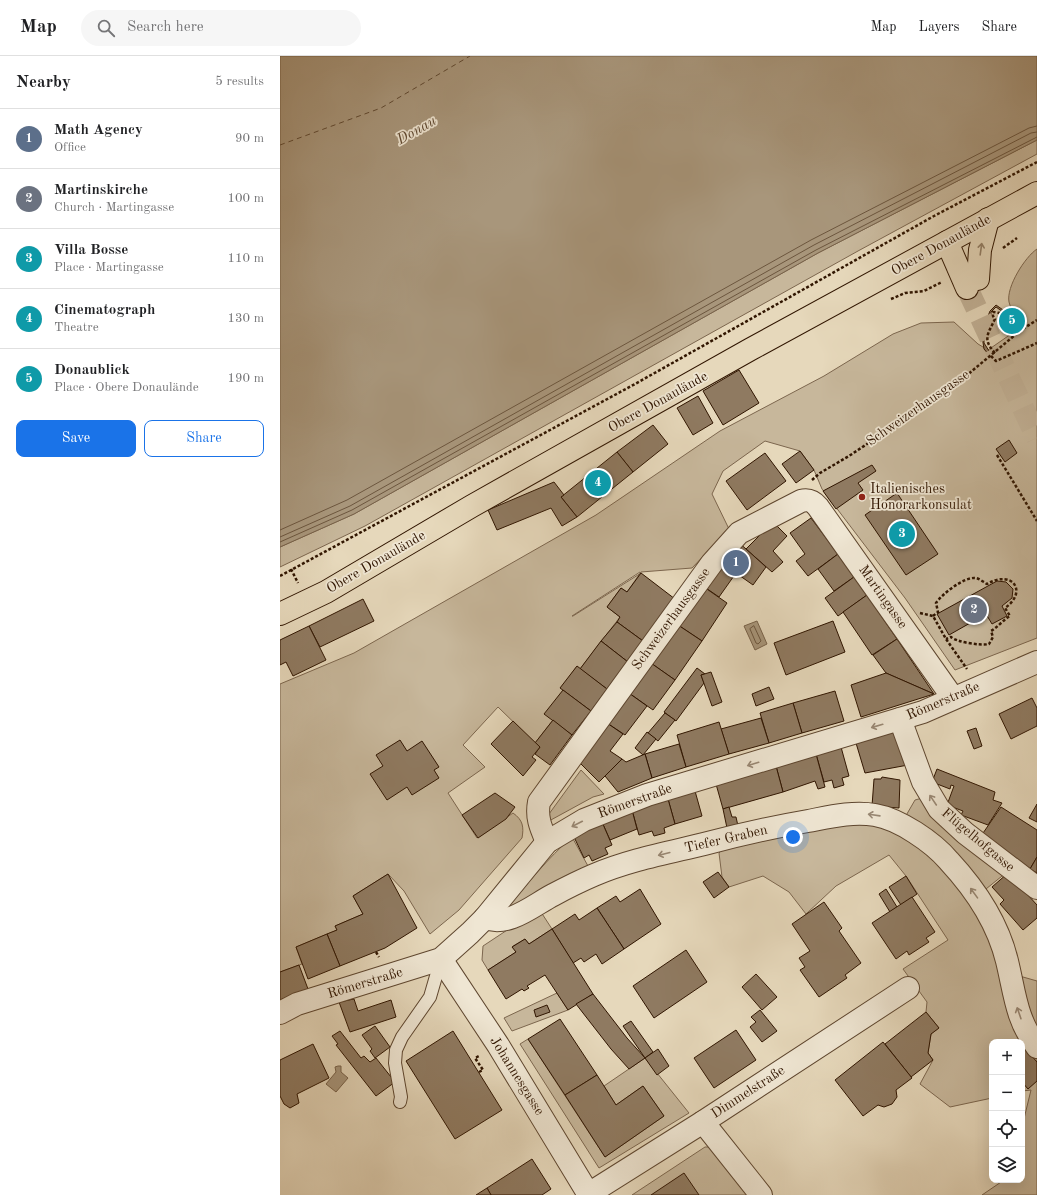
<!DOCTYPE html>
<html lang="en">
<head>
<meta charset="utf-8">
<style>
  :root { --surface:#fff; --page:#f6f6f6; --text:#202124; --muted:#757577; --line:#e0e0e0; --accent:#1a73e8 }
  body { margin:0; font-family:"Old Standard TT",serif; background:var(--page); color:var(--text) }
  .controls { position:absolute; right:12px; bottom:12px; display:grid; overflow:hidden; border-radius:8px; box-shadow:0 4px 16px #0002 }
  .controls button { width:36px; height:36px; display:grid; place-items:center; padding:0; border:0; border-bottom:1px solid var(--line); background:var(--surface); color:var(--text); font:20px sans-serif }
  .you { position:absolute; left:513px; top:781px; width:14px; height:14px; margin:-10px; border:3px solid #fff; border-radius:50%; background:#1a73e8; box-shadow:0 0 0 6px #1a73e833 }
  .badge { display:grid; place-items:center; width:26px; height:26px; border-radius:50%; background:var(--accent); color:#fff; font-size:13px; font-weight:700 }
  .pin { position:absolute; translate:-50% -50%; border:2px solid #fff; box-shadow:0 1px 4px #0006 }
  .list { margin:0; padding:0; list-style:none }
  h2 { display:flex; justify-content:space-between; align-items:center; height:52px; margin:0; padding:0 16px; font-size:17px }
  h2 small { font-size:13px; font-weight:400; color:var(--muted) }
  .list li { display:grid; grid-template-columns:26px 1fr auto; gap:12px; align-items:center; box-sizing:border-box; height:60px; padding:0 16px; border-top:1px solid var(--line) }
  .list b { display:block; font-size:15px; white-space:nowrap }
  .list p { margin:0; font-size:13px; white-space:nowrap; color:var(--muted) }
  .list em { font-size:13px; font-style:normal; color:var(--muted) }
  .actions { display:flex; gap:8px; padding:12px 16px }
  .actions a { flex:1; padding:9px 0; border:1px solid var(--accent); border-radius:8px; text-align:center; font-size:14px; color:var(--accent) }
  .actions .main { background:var(--accent); color:#fff }
  .icon { flex:none; width:22px; height:22px; fill:none; stroke:currentColor; stroke-width:2; stroke-linecap:round; stroke-linejoin:round }
  .map { position:relative; flex:none; width:757px; height:1139px; overflow:hidden }
  header { display:flex; align-items:center; gap:24px; box-sizing:border-box; height:56px; padding:0 20px; background:var(--surface); border-bottom:1px solid var(--line) }
  header strong { font-size:19px }
  nav { display:flex; gap:22px; margin-inline-start:auto; font-size:14px }
  .search { width:280px; height:36px; background:var(--page); display:flex; align-items:center; gap:10px; box-sizing:border-box; padding:0 14px; border-radius:22px; color:var(--muted); font-size:15px }
  main { display:flex }
  aside { flex:1; background:var(--surface) }
  .map>svg:first-child { display:block }
  .green { fill:#c7b79b; stroke:#7c664e; fill-rule:evenodd }
  .water { fill:#a8967b; stroke:#78624a }
  .lines { fill:none; stroke-linecap:round; stroke-linejoin:round }
  .shore { stroke:#6c563e; stroke-width:1 }
  .ferry { stroke:#604931; stroke-width:1; stroke-dasharray:5 4; stroke-linecap:butt }
  .building { fill:#8f7a61; stroke:#301500 }
  .primary-tunnel { stroke:#c2b196; stroke-width:22; stroke-dasharray:22 11; stroke-linecap:butt }
  .service-casing { stroke:#5e462f; stroke-width:14 }
  .minor-casing { stroke:#5e462f; stroke-width:24 }
  .primary-casing { stroke:#301500; stroke-width:24 }
  .path { stroke:#301500; stroke-width:2.5; stroke-dasharray:3 2; stroke-linecap:butt }
  .service { stroke:#efe6d3; stroke-width:12 }
  .minor { stroke:#efe6d3; stroke-width:22 }
  .primary { stroke:#e6d8bb; stroke-width:22 }
  .oneway { stroke:#948067 }
  .oneway2 { stroke:#998874 }
  .poi-dot { fill:#8f2418; stroke:#efe6d3; stroke-width:1.5 }
  .labels { text-anchor:middle; dominant-baseline:central; stroke-width:3.5; stroke-linejoin:round; paint-order:stroke }
  .street-label { font-size:14px; fill:#301500; stroke:#efe6d3 }
  .poi-label { font-size:14px; fill:#301500; stroke:#efe6d3; text-anchor:start }
  .water-label { font-size:15px; font-style:italic; fill:#604931; stroke:#efe6d3 }
</style>
</head>
<body>
<header>
<strong>Map</strong>
<div class="search"><svg class="icon" aria-label="search" viewBox="0 0 24 24"><circle cx="10" cy="10" r="6"/><path d="M15 15l6 6"/></svg>Search here</div>
<nav><a>Map</a><a>Layers</a><a>Share</a></nav>
</header>
<main>
<aside>
<h2>Nearby<small>5 results</small></h2>
<ul class="list">
<li><span class="badge" style="background:#5c6f8a">1</span><div><b>Math Agency</b><p>Office</p></div><em>90 m</em></li>
<li><span class="badge" style="background:#6b7280">2</span><div><b>Martinskirche</b><p>Church · Martingasse</p></div><em>100 m</em></li>
<li><span class="badge" style="background:#0f9aa8">3</span><div><b>Villa Bosse</b><p>Place · Martingasse</p></div><em>110 m</em></li>
<li><span class="badge" style="background:#0f9aa8">4</span><div><b>Cinematograph</b><p>Theatre</p></div><em>130 m</em></li>
<li><span class="badge" style="background:#0f9aa8">5</span><div><b>Donaublick</b><p>Place · Obere Donaulände</p></div><em>190 m</em></li>
</ul>
<div class="actions"><a class="main">Save</a><a>Share</a></div>
</aside>
<div class="map">
<svg width="757" height="1139" viewBox="0 0 757 1139">
  <rect width="100%" height="100%" fill="#e6d8bb"/>
  <filter id="stains"><feTurbulence type="fractalNoise" baseFrequency=".005" numOctaves="4"/><feColorMatrix values="0 0 0 0 .2 0 0 0 0 .09 0 0 0 0 .02 0 0 0 .5 -.17"/></filter>
  <radialGradient id="worn" r=".72"><stop offset=".6" stop-color="#630" stop-opacity="0"/><stop offset="1" stop-color="#630" stop-opacity=".3"/></radialGradient>
  <g class="green">
    <polygon points="757,84 757,98 578,195 85,470 0,511 0,491 74,458 538,197"/>
    <path d="M757,193V582L675,614L625,542L542,433L534,414L520,395L485,385L443,415L432,438L449,473L412,512L361,516L347,536L341,532L327,551L340,561L300,613L297,610L281,632L283,634L273,664L255,687L218,651L183,689L205,711L168,737L197,782L233,757C243,764 244,771 242,782L179,854L150,878L124,835L108,818L73,840L83,858L55,870L57,874L16,891L22,908L0,916V628L74,597L316,459L440,375L544,320L613,278L641,267L674,266L698,288L708,294L744,269C739,263 731,255 729,246C726,231 745,201 757,193ZM361,517L293,560H292L360,516Z"/>
    <polygon points="301,714 324,738 313,741 269,765 269,758"/>
    <polygon points="646,741 727,816 701,837 624,763 635,744"/>
    <polygon points="563,767 605,769 651,799 687,842 707,879 757,1001 757,1139 702,1139 724,1124 742,1124 742,1071 751,1034 742,1035 742,986 712,986 712,1042 670,1051 640,1028 653,1004 648,997 651,978 659,972 646,956 647,946 623,913 668,884 626,820 609,799 556,830 526,858 509,836 483,820 449,831 442,821 439,797 444,792"/>
    <path d="M292,781L308,810L229,854L227,852C248,827 268,802 292,781Z"/>
    <polygon points="259,853 272,873 249,888 245,883 233,890 236,896 208,914 202,904 203,890"/>
    <polygon points="736,919 757,925 757,982"/>
    <polygon points="277,937 288,954 232,975 224,962"/>
    <polygon points="248,983 325,1101 384,1060 363,1030 336,1049 324,1030 365,1002 409,1057 319,1112 240,988"/>
    <polygon points="425,1091 437,1091 473,1139 352,1139"/>
  </g>
  <g class="water">
    <polygon points="0,0 757,0 757,84 538,197 74,458 0,491"/>
    <polygon points="477,565 487,588 475,594 464,570"/>
    <polygon points="58,1010 61,1010 61,1016 68,1022 56,1036 46,1028 56,1016 55,1011"/>
  </g>
  <g class="lines">
    <g class="shore">
      <polyline points="0,474 67,444 531,184 749,72 757,70"/>
      <polyline points="0,481 70,450 534,189 751,77 757,76"/>
      <polyline points="0,486 72,454 536,194 757,81"/>
      <polygon points="474,570 481,585 478,588 476,587 470,573"/>
    </g>
    <polyline class="ferry" points="0,89 101,52 190,0"/>
  </g>
  <g class="building">
    <polygon points="716,249 743,268 742,269 716,251 711,256 711,265 704,280 704,287 711,298 710,300 704,293 702,280 709,265 708,260 710,255"/>
    <polygon points="459,314 479,347 443,369 423,335"/>
    <polygon points="418,340 433,367 413,379 397,352"/>
    <polygon points="373,369 388,388 353,416 337,396"/>
    <polygon points="729,384 737,397 725,406 716,393"/>
    <polygon points="520,395 534,414 516,427 502,408"/>
    <polygon points="337,396 353,416 297,461 281,441"/>
    <polygon points="485,397 506,425 467,454 446,425"/>
    <polygon points="592,409 596,415 578,427 583,434 556,453 543,435"/>
    <polygon points="274,426 284,439 281,441 297,461 282,470 271,452 217,474 208,454"/>
    <polygon points="617,437 658,498 626,519 585,459"/>
    <polygon points="531,462 558,498 528,520 516,505 525,498 510,477"/>
    <polygon points="493,466 507,480 493,495 503,506 492,516 466,493"/>
    <polygon points="456,484 486,511 473,529 456,517 439,541 423,530"/>
    <polygon points="558,498 574,521 554,535 538,513"/>
    <polygon points="361,517 395,543 363,585 337,566 340,561 327,551 341,532 347,536"/>
    <polygon points="574,521 587,539 558,560 545,542"/>
    <polygon points="717,525 726,526 733,533 732,542 722,550 727,560 712,568 706,558 669,579 657,558"/>
    <polygon points="421,529 447,547 422,585 395,567"/>
    <polygon points="587,539 617,583 592,599 563,556"/>
    <polygon points="83,543 94,565 40,591 29,570"/>
    <polygon points="553,565 565,596 506,619 494,587"/>
    <polygon points="337,566 363,585 348,606 321,585"/>
    <polygon points="395,567 422,585 395,624 368,605"/>
    <polygon points="29,570 46,604 13,620 6,606 0,609 0,584"/>
    <polygon points="617,583 654,638 606,617 593,599"/>
    <polygon points="321,585 348,606 327,633 300,613"/>
    <polygon points="368,605 395,624 373,654 346,635"/>
    <polygon points="297,610 327,633 311,655 280,632"/>
    <polygon points="417,612 425,618 421,619 424,627 396,665 384,656"/>
    <polygon points="431,616 442,646 432,650 421,619"/>
    <polygon points="606,617 654,638 581,661 571,629"/>
    <polygon points="489,631 494,643 476,650 472,638"/>
    <polygon points="283,634 311,655 292,679 264,658"/>
    <polygon points="346,635 367,650 345,679 324,665"/>
    <polygon points="555,635 564,665 522,677 513,647"/>
    <polygon points="752,642 757,652 757,670 731,683 719,658"/>
    <polygon points="513,647 522,677 489,687 480,657"/>
    <polygon points="385,657 395,664 378,685 368,677"/>
    <polygon points="481,662 489,687 449,698 441,673"/>
    <polygon points="273,664 292,679 270,709 255,698 260,691 255,687"/>
    <polygon points="233,665 260,691 252,701 256,704 243,720 211,688"/>
    <polygon points="324,665 343,678 330,695 342,703 319,726 296,703"/>
    <polygon points="439,666 449,698 406,711 397,679"/>
    <polygon points="696,672 702,690 694,693 687,675"/>
    <polygon points="616,674 628,709 585,717 576,687"/>
    <polygon points="367,676 376,683 363,699 355,692"/>
    <polygon points="120,684 127,695 142,685 159,711 154,714 159,722 132,739 127,731 107,744 90,718 103,710 96,699"/>
    <polygon points="399,688 406,711 372,722 365,698"/>
    <polygon points="561,691 569,720 562,722 564,729 554,732 552,724 544,726 536,698"/>
    <polygon points="365,698 372,722 338,736 325,720 342,703 346,706"/>
    <polygon points="536,698 545,731 538,733 535,725 503,736 496,710"/>
    <polygon points="496,710 503,736 443,753 436,728"/>
    <polygon points="657,713 715,736 713,744 722,747 708,769 681,759 683,755 667,749 674,730 671,729 670,733 652,726"/>
    <polygon points="602,721 620,724 619,752 592,750 594,723 601,723"/>
    <polygon points="415,735 422,760 395,768 388,743"/>
    <polygon points="215,737 235,751 226,763 198,782 182,759"/>
    <polygon points="388,743 395,768 384,772 385,777 374,780 372,775 359,779 352,754"/>
    <polygon points="757,748 757,766 749,762"/>
    <polygon points="449,751 452,761 456,761 458,770 447,772 443,753"/>
    <polygon points="721,751 757,774 757,801 750,813 701,780"/>
    <polygon points="352,754 357,773 330,784 322,766"/>
    <polygon points="322,766 332,789 325,792 328,798 312,805 309,799 304,802 294,781"/>
    <polygon points="757,801 757,817 750,813"/>
    <polygon points="438,816 449,831 434,842 423,826"/>
    <polygon points="728,817 757,849 757,862 743,874 720,848 724,844 712,831"/>
    <polygon points="108,818 137,872 105,892 60,910 47,878 57,874 55,870 83,858 73,840"/>
    <polygon points="626,820 637,838 621,849 609,831"/>
    <polygon points="360,833 381,868 344,893 317,852 336,840 340,846"/>
    <polygon points="606,833 617,851 610,856 599,838"/>
    <polygon points="632,841 655,876 646,882 649,886 629,899 627,895 616,903 592,867"/>
    <polygon points="544,846 562,872 559,875 581,907 565,919 567,922 539,941 520,914 525,911 519,902 530,895 512,868"/>
    <polygon points="317,852 344,893 322,908 316,898 304,906 301,902 293,907 272,873 295,858 299,864"/>
    <polygon points="272,873 313,938 288,954 265,919 247,930 249,932 244,935 242,933 226,943 208,914 236,896 232,891 245,883 249,888"/>
    <polygon points="47,878 60,910 28,923 16,891"/>
    <polygon points="406,894 427,926 374,962 353,930"/>
    <polygon points="19,909 28,933 0,944 0,916"/>
    <polygon points="476,918 497,941 482,954 462,931"/>
    <polygon points="313,938 347,982 365,1002 349,1013 331,993 296,948"/>
    <polygon points="74,943 78,955 111,944 116,961 70,976 59,946"/>
    <polygon points="267,949 270,956 256,961 254,954"/>
    <polygon points="480,954 497,975 482,986 470,971 476,966 471,961"/>
    <polygon points="646,956 659,972 651,978 648,997 653,1004 631,1021 605,988"/>
    <polygon points="280,963 317,1019 285,1039 248,983"/>
    <polygon points="351,965 373,996 365,1002 343,970"/>
    <polygon points="95,970 110,991 95,1002 90,995 92,993 82,979"/>
    <polygon points="456,974 476,1004 434,1032 414,1002"/>
    <polygon points="60,975 81,1002 84,1000 90,1006 96,1002 115,1026 96,1040 56,989 58,988 52,980"/>
    <polygon points="173,975 222,1054 175,1083 126,1005"/>
    <polygon points="603,986 632,1022 616,1034 617,1041 612,1048 604,1051 598,1049 583,1060 555,1024"/>
    <polygon points="33,988 49,1022 17,1038 19,1047 10,1052 4,1048 0,1040 0,1004"/>
    <polygon points="742,989 757,1006 757,1025 748,1033 742,1026"/>
    <polygon points="378,993 389,1010 377,1019 365,1002"/>
    <polygon points="317,1019 336,1049 363,1030 384,1060 325,1101 285,1039"/>
    <polygon points="252,1103 271,1133 262,1139 211,1139 207,1132"/>
    <polygon points="404,1117 419,1139 371,1139"/>
    <polygon points="207,1132 211,1139 196,1139"/>
  </g>
  <g class="lines">
    <polyline class="primary-tunnel" points="687,232 757,382"/>
    <g class="service-casing">
      <polyline id="service" points="120,1046 121,1041 115,1007 116,994 122,981 150,941 161,903"/>
    </g>
    <g class="minor-casing">
      <g id="minor">
        <polyline points="620,663 643,726 659,753 685,777 757,832"/>
        <path d="M267,786C261,772 256,762 259,746L432,507L459,477L521,445C529,443 533,445 538,451L673,642"/>
        <path d="M205,862C229,871 252,850 273,839C286,832 300,825 314,819C349,804 387,797 424,788C458,779 493,771 528,765C549,761 573,755 595,759C619,763 653,786 669,805C695,833 718,868 727,905C735,938 736,963 757,991"/>
        <polyline points="161,903 218,989 309,1139"/>
        <polyline points="0,957 17,948 161,903 190,877 205,862 267,786 304,764 367,739 643,656 757,606"/>
        <polyline points="423,1066 481,1139"/>
        <polyline points="307,1139 423,1066 628,932"/>
      </g>
    </g>
    <g class="primary-casing">
      <g id="primary">
        <polyline points="667,186 687,232"/>
        <polyline points="698,223 700,194 708,163"/>
        <polyline points="0,558 46,536 192,450 471,293 757,137"/>
      </g>
    </g>
    <g class="path">
      <polyline points="723,192 737,182"/>
      <polyline points="611,243 625,237 644,235 662,226"/>
      <path d="M715,297C702,283 708,278 715,263L713,260V256L720,257L741,274"/>
      <polyline points="711,300 716,305 757,287"/>
      <polyline points="717,399 757,465"/>
      <polyline points="532,424 540,417 569,400 674,330 741,274 757,264"/>
      <polyline points="11,513 18,527"/>
      <polyline points="0,520 355,328 654,160 757,106"/>
      <polyline points="640,557 653,560 666,583 687,613"/>
      <path d="M653,560L658,556L656,547C662,538 684,521 695,522C699,522 703,526 707,528C733,513 748,536 725,552L730,560C723,564 718,571 711,575L713,581L709,588C701,590 676,586 671,581L666,583"/>
      <polyline points="96,896 99,901"/>
      <polyline points="199,1016 203,1014 195,1002 199,1000"/>
    </g>
    <use href="#service" class="service"/>
    <use href="#minor" class="minor"/>
    <use href="#primary" class="primary"/>
  </g>
  <defs><path id="oneway-shaft" d="M-6 0H5M1.5-3L5.5 0L1.5 3" fill="none" stroke-width="1.6" stroke-linecap="round" stroke-linejoin="round"/></defs>
  <use class="oneway" href="#oneway-shaft" transform="translate(701 193) rotate(-82)"/>
  <g class="oneway2">
    <use href="#oneway-shaft" transform="translate(597 670) rotate(164)"/>
    <use href="#oneway-shaft" transform="translate(473 708) rotate(163)"/>
    <use href="#oneway-shaft" transform="translate(653 744) rotate(-124)"/>
    <use href="#oneway-shaft" transform="translate(594 759) rotate(-172)"/>
    <use href="#oneway-shaft" transform="translate(297 768) rotate(153)"/>
    <use href="#oneway-shaft" transform="translate(384 798) rotate(166)"/>
    <use href="#oneway-shaft" transform="translate(694 837) rotate(-126)"/>
    <use href="#oneway-shaft" transform="translate(739 957) rotate(-109)"/>
  </g>
  <circle class="poi-dot" cx="582" cy="441" r="4"/>
  <g class="labels">
    <g class="street-label">
      <text transform="translate(661 189) rotate(-29)">Obere Donaulände</text>
      <text transform="translate(378 346) rotate(-29)">Obere Donaulände</text>
      <text transform="translate(638 352) rotate(-35)">Schweizerhausgasse</text>
      <text transform="translate(96 506) rotate(-30)">Obere Donaulände</text>
      <text transform="translate(603 541) rotate(55)">Martingasse</text>
      <text transform="translate(391 563) rotate(-54)">Schweizerhausgasse</text>
      <text transform="translate(663 645) rotate(-23)">Römerstraße</text>
      <text transform="translate(355 745) rotate(-20)">Römerstraße</text>
      <text transform="translate(446 783) rotate(-13)">Tiefer Graben</text>
      <text transform="translate(698 784) rotate(40)">Flügelhofgasse</text>
      <text transform="translate(85 927) rotate(-17)">Römerstraße</text>
      <text transform="translate(237 1020) rotate(58)">Johannesgasse</text>
      <text transform="translate(468 1036) rotate(-33)">Dimmelstraße</text>
    </g>
    <g class="poi-label">
      <text x="590" y="433">Italienisches<tspan x="590" dy="16">Honorarkonsulat</tspan></text>
    </g>
    <g class="water-label">
      <text transform="translate(137 75) rotate(-30)">Donau</text>
    </g>
  </g>
  <rect width="100%" height="100%" filter="url(#stains)"/>
  <rect width="100%" height="100%" fill="url(#worn)"/>
</svg>
<div class="controls">
<button>+</button>
<button>−</button>
<button><svg class="icon" aria-label="locate" viewBox="0 0 24 24"><circle cx="12" cy="12" r="6"/><path d="M12 2v4M12 18v4M2 12h4M18 12h4"/></svg></button>
<button><svg class="icon" aria-label="layers" viewBox="0 0 24 24"><path d="M12 4l9 5-9 5-9-5zM3 14l9 5 9-5"/></svg></button>
</div>
<div class="you"></div>
<div class="pin badge" style="left:456px;top:507px;background:#5c6f8a">1</div>
<div class="pin badge" style="left:694px;top:554px;background:#6b7280">2</div>
<div class="pin badge" style="left:622px;top:478px;background:#0f9aa8">3</div>
<div class="pin badge" style="left:318px;top:427px;background:#0f9aa8">4</div>
<div class="pin badge" style="left:732px;top:265px;background:#0f9aa8">5</div>
</div>
</main>
</body>
</html>
